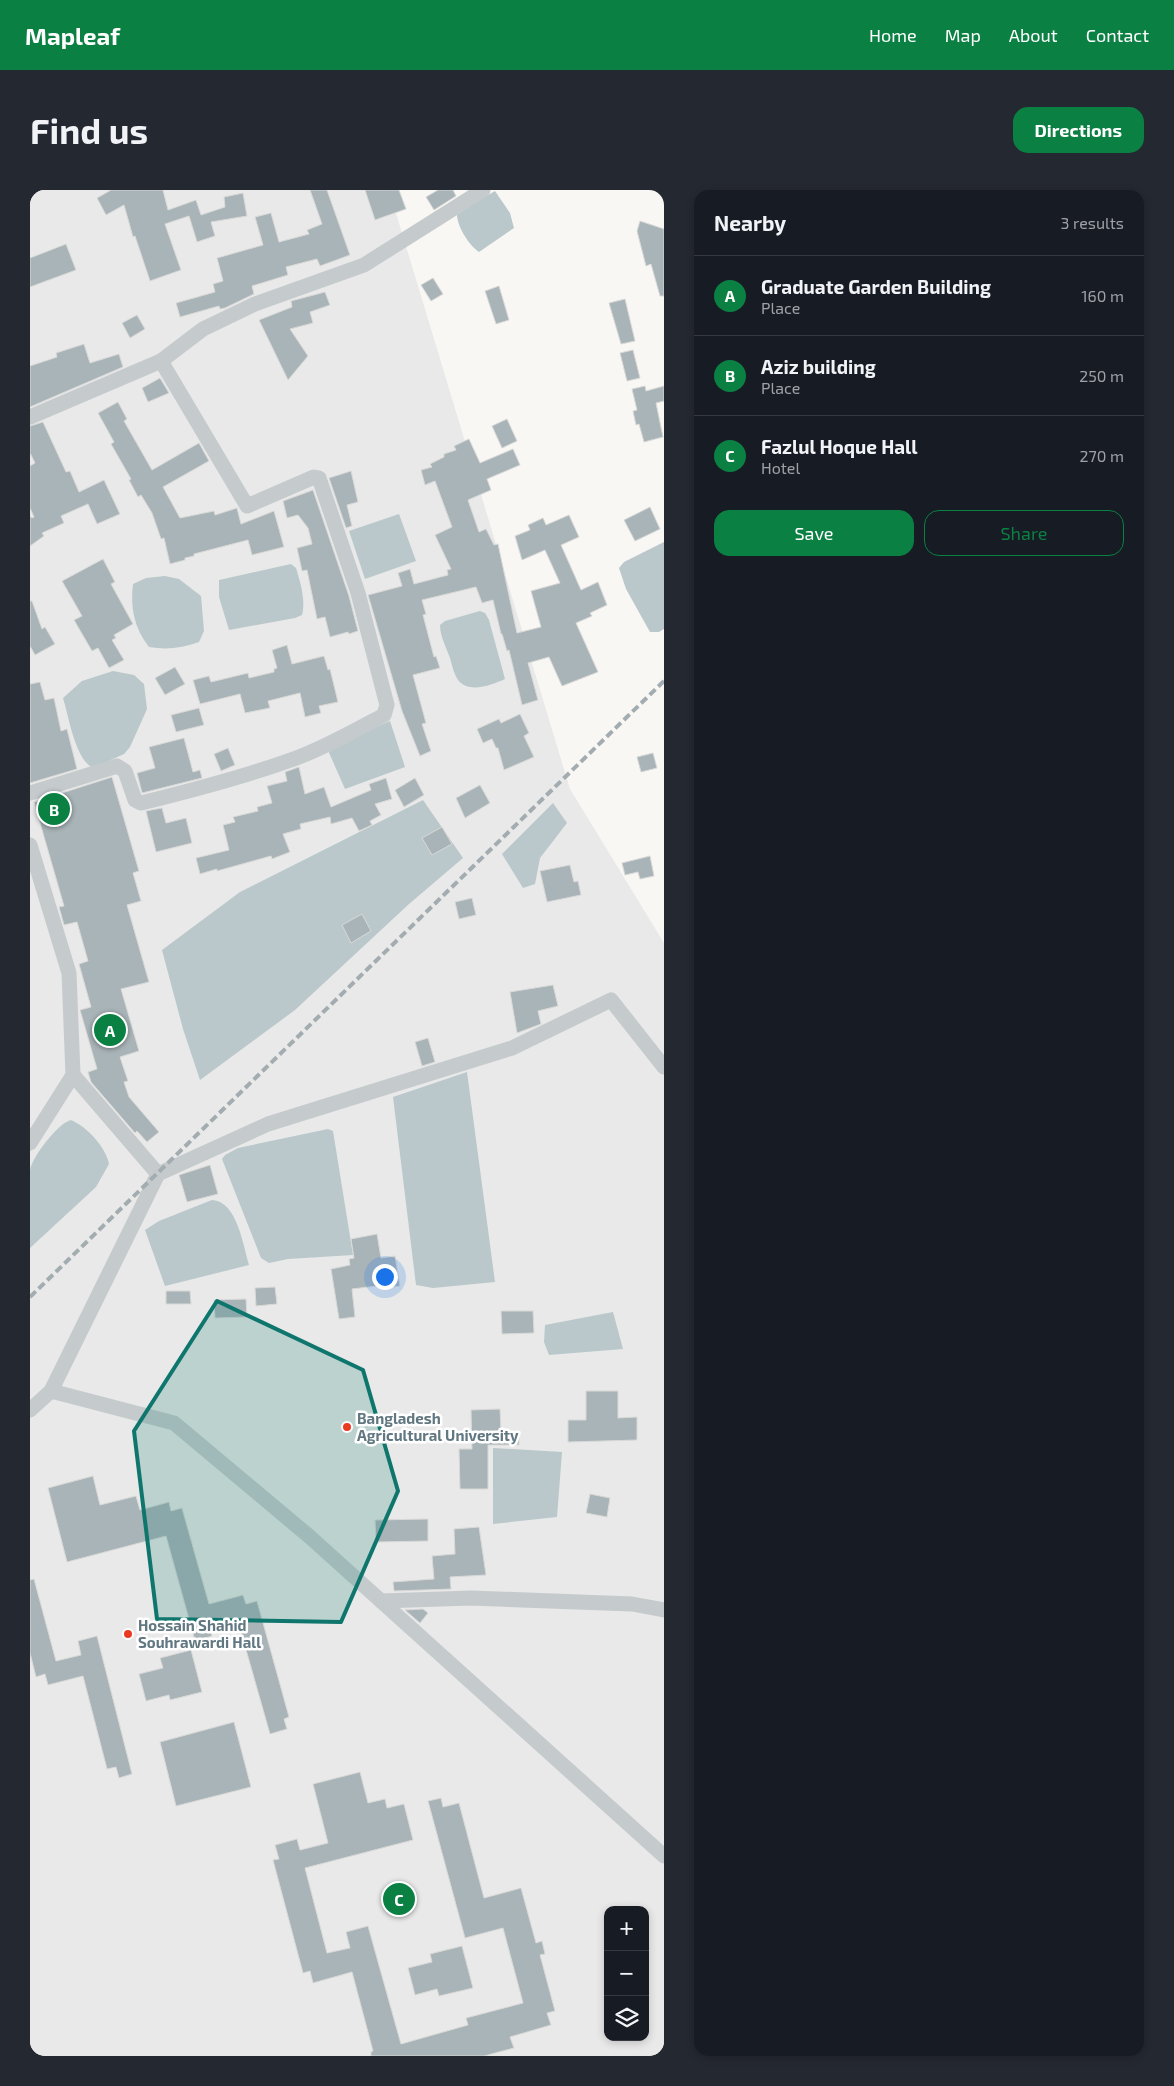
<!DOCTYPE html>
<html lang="en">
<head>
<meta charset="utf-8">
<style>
  :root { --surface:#171b24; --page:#242831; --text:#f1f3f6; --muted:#9ea1a6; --line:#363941; --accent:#0b8043 }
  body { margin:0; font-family:"Exo 2",sans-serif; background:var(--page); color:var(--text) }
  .controls { position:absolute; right:15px; bottom:15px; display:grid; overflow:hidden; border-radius:10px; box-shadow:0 2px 8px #0003 }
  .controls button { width:45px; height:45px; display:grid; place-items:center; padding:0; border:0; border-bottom:1px solid var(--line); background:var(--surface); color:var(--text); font:25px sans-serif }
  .you { position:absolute; left:354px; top:1086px; width:18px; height:18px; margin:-12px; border:4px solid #fff; border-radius:50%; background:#1a73e8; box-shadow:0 0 0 8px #1a73e833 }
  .badge { display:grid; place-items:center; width:32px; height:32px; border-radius:50%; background:var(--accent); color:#fff; font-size:16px; font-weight:700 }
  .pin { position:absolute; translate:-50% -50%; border:2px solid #fff; box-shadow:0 1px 5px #0006 }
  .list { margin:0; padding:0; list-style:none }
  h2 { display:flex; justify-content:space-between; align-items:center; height:65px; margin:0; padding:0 20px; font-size:21px }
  h2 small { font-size:16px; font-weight:400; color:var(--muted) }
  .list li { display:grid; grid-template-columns:32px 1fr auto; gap:15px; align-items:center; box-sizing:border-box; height:80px; padding:0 20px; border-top:1px solid var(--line) }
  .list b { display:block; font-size:19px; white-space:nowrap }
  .list p { margin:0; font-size:16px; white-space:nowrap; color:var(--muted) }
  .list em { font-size:16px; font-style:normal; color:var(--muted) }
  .actions { display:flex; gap:10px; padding:15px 20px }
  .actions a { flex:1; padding:11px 0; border:1px solid var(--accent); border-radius:15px; text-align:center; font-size:18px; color:var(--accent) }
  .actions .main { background:var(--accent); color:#fff }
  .icon { flex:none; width:28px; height:28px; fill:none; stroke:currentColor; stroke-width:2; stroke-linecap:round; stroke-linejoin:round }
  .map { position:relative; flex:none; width:634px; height:1866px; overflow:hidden; border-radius:15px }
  header { display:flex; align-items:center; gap:30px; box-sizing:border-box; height:70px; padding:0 25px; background:var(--accent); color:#fff }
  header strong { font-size:24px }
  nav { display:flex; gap:28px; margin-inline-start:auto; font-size:18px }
  .intro { display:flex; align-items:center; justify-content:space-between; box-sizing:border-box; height:120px; padding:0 30px }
  h1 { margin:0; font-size:35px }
  .button { padding:12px 22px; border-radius:15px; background:var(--accent); color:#fff; font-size:18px; font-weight:700 }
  main { display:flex; gap:30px; padding:0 30px }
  aside { flex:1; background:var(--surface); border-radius:15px; box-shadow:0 2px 8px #0003 }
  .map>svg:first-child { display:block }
  .built { fill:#e8e9e8; fill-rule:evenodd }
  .water { fill:#bac8cb }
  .building { fill:#a9b4b8; stroke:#d9d9d7 }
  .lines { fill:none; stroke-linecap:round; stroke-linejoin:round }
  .street { stroke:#c5cacc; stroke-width:15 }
  .rail { stroke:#a3acb0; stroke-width:4; stroke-dasharray:8 4; stroke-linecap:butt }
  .marked { fill:#0f766e; fill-opacity:0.2; stroke:#0f766e; stroke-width:4; stroke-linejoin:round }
  .poi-dot { fill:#ea3a22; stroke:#fff; stroke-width:2 }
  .labels { text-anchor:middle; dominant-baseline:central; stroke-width:5; stroke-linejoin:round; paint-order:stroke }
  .poi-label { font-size:15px; font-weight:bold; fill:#617781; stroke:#fff; text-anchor:start }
</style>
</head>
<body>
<header>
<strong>Mapleaf</strong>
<nav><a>Home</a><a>Map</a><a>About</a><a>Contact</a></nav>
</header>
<div class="intro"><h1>Find us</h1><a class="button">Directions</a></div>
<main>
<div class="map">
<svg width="634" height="1866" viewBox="0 0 634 1866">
  <rect width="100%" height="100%" fill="#f8f7f4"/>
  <path class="built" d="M0,0H359L540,599L634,753V1866H0ZM578,1720H615V1847H578Z"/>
  <g class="water">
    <path d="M465,1L480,23L484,38L449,62C439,56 426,35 427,23Z"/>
    <polygon points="369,324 386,371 335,389 319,341"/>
    <polygon points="634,352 634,439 629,442 620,442 596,399 589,378 594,372"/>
    <path d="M261,374L266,378C270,391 276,411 272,425L265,428L199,440L189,407V390Z"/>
    <path d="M135,386L149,389L171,406L174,441L169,452C152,458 137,460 119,457C104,438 100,417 103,394L116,388Z"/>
    <path d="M450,421L455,423L459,430L475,489C462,495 439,504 428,490C424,484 422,475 420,468C416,457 410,446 410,435L415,431Z"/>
    <path d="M83,481L104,485L114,494L117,519L100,557L94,564L63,578C45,569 39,527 33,508L52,491Z"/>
    <polygon points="360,531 375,577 315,599 297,558"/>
    <polygon points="393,610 433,668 379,714 265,820 170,890 153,839 132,760 210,702"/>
    <polygon points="523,613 537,633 510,668 505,694 493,698 472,664"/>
    <polygon points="437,882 465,1092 403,1098 386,1095 363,907"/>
    <path d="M41,930C57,937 75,956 79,974L66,997L0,1058C0,1035 0,1002 0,980C2,967 28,933 41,930Z"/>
    <polygon points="298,939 303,941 323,1065 258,1069 239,1073 231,1068 192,969 195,965 208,958"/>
    <path d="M182,1010C207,1011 213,1055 219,1075L135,1096L115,1040L129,1031Z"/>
    <polygon points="583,1122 593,1159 519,1165 514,1152 515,1135"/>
    <polygon points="463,1258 532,1262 527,1327 463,1334"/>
  </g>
  <g class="building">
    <polygon points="81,0 133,0 138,20 166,10 171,25 195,17 194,7 213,3 217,26 181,32 185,46 167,52 159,26 135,34 151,80 120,91 105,46 103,47 94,15 76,25 67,8"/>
    <polygon points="280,0 297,0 320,65 290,76 287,69 256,77 258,85 222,96 224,104 195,118 190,119 189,116 150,127 146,113 185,102 183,94 193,91 187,68 233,55 225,27 241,23 249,52 279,44 277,40 292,34"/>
    <polygon points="335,0 369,0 376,19 345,30"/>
    <polygon points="408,0 423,0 426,6 404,20 396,7"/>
    <polygon points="610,31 634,39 634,106 630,106 621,74 616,76 607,41"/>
    <polygon points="36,54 46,80 0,97 0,68"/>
    <polygon points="403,88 413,104 401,111 391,95"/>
    <polygon points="469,96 479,130 466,134 455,101"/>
    <polygon points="295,102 300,115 280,122 283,133 260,139 278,166 258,190 229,130 262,117 261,111"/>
    <polygon points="595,109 605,151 591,154 579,113"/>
    <polygon points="107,125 115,139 100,148 92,133"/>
    <polygon points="54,154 60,173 89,164 93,177 0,217 0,176 27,167 26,163"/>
    <polygon points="603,160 610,188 597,191 590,163"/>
    <polygon points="130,188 139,203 118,212 112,198"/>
    <polygon points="615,196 616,201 634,196 634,211 626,213 633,247 614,252 609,234 606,235 603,221 607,220 602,199"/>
    <polygon points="88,212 97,229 94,231 122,280 169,253 179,271 133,297 150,328 184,321 185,325 207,318 211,334 244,321 254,357 222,365 218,350 164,364 164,366 155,368 155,370 140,374 134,348 131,349 122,323 111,305 108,307 99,290 101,289 81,254 84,252 68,223"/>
    <polygon points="477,229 487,251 472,258 462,236"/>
    <polygon points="13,232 36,282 40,281 49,302 74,290 90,324 67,334 58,314 31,326 34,333 12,343 14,346 0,356 0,326 2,328 4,327 0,318 0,276 5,273 0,263 0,236"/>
    <polygon points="439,249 450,273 483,259 490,275 457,289 461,300 438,310 449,342 456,339 464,355 468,354 487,443 511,437 501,401 530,393 515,360 492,370 485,346 500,340 498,335 513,328 516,335 539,325 549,347 531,355 551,400 568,392 577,415 560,423 562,426 546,433 568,482 532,496 519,467 498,473 508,510 492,515 479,460 477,461 472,444 471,444 463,410 452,413 446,397 392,410 396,424 393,425 404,467 406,466 410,478 383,485 396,533 392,534 401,561 390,566 372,521 338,405 372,396 368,383 380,379 384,394 418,385 417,380 421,379 405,345 422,337 405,291 395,295 391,280 402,277 400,274 414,267 414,264 426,260 424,256"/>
    <polygon points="321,281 328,312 317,315 322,336 316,338 299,288"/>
    <polygon points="283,300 319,406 328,441 319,444 318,442 300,447 295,427 287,429 277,380 272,381 267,358 282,354 278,338 268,325 257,328 253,311"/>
    <polygon points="620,317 630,339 605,351 594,330"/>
    <polygon points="73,369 85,392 81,394 103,434 84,445 86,448 82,450 94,470 79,478 68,458 62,461 44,430 52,426 32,391"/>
    <polygon points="0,411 2,411 12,439 15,437 25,454 5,465 0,456"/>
    <polygon points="257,455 262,474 294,466 298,480 300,479 308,512 289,516 291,523 275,527 270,503 238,511 240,518 215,523 210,504 170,514 163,490 179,486 181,492 218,483 219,488 244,482 244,479 247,478 242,460"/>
    <polygon points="145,477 155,494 135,505 125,488"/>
    <polygon points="10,492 15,510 24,508 31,541 37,539 47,579 0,593 0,494"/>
    <polygon points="169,518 174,535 146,542 141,525"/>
    <polygon points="490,524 499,543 494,546 504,567 474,580 468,558 466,558 462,549 453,553 447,539 469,529 471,533"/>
    <polygon points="154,548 163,582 170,580 172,588 112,603 107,583 125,578 119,557"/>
    <polygon points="198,558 205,575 191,581 184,564"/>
    <polygon points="623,563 627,578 611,582 607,567"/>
    <polygon points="269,577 275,604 294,597 301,617 341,600 339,594 356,588 362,609 345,614 351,625 340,631 342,635 329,641 322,628 301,634 300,627 270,634 271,639 253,644 260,662 242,669 241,666 187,681 187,679 170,684 166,668 199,660 193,635 205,632 203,627 228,621 227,617 242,613 237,596 257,591 255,582"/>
    <polygon points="82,587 109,681 103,683 111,711 97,715 119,792 91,799 109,861 90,867 98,891 94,892 99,907 129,942 117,952 107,941 105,943 61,892 58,882 67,879 50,820 61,817 49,774 58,771 47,732 34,735 29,717 34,716 4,612"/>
    <polygon points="385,588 394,605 374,617 365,600"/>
    <polygon points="450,595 460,613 435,628 426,608"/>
    <polygon points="132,618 136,633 156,628 162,653 126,662 116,621"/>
    <polygon points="412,637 422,654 402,665 392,648"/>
    <polygon points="620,666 624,686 610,689 608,682 595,685 592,673"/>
    <polygon points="540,675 544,692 548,691 551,705 517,712 510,681"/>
    <polygon points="442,708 446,725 429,729 425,712"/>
    <polygon points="332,724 341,741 321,753 312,735"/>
    <polygon points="523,795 528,816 508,821 511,834 487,843 480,802"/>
    <polygon points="398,848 405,872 392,876 385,852"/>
    <polygon points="180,975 188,1004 157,1012 149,985"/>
    <polygon points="347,1044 351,1068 365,1066 370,1096 355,1098 355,1095 322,1099 325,1127 309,1129 301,1079 320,1075 319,1069 324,1068 321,1049"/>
    <polygon points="245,1097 247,1114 226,1116 225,1098"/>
    <polygon points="136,1101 160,1101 161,1114 136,1114"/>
    <polygon points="216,1109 217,1127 185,1128 184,1110"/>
    <polygon points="471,1121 503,1121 504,1143 472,1144"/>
    <polygon points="556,1201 588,1201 588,1228 607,1227 607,1250 538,1252 538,1230 556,1230"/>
    <polygon points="470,1219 471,1242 489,1242 489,1255 458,1255 458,1299 430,1299 429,1259 442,1259 441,1220"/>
    <polygon points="63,1286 70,1315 106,1306 110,1320 139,1312 141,1321 152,1318 179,1414 213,1405 216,1414 227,1411 259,1527 254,1529 257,1539 240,1544 207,1428 179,1436 182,1446 165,1451 136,1346 37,1372 18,1298"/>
    <polygon points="560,1304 580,1308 577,1327 556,1323"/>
    <polygon points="398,1329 398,1351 346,1352 345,1330"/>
    <polygon points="449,1337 456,1385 420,1387 421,1399 364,1401 363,1392 404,1389 402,1366 425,1364 424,1339"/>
    <polygon points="4,1389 26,1471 51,1465 48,1451 67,1446 102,1584 89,1588 86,1577 77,1579 53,1486 18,1495 15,1484 6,1487 0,1463 0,1390"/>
    <polygon points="393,1419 398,1423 390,1433 375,1420"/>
    <polygon points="161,1460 172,1502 140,1510 139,1505 116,1511 109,1484 133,1478 130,1468"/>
    <polygon points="204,1532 221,1597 146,1616 130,1552"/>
    <polygon points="330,1582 338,1613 355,1609 357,1618 374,1614 383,1650 275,1678 297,1763 320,1758 316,1742 338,1736 371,1854 438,1835 436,1828 493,1813 473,1738 435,1748 398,1611 411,1608 413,1617 429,1613 454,1708 491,1698 506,1753 512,1751 515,1764 510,1765 525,1821 517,1823 521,1835 480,1847 484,1858 454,1866 341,1866 341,1862 343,1861 322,1782 283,1793 280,1781 273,1783 243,1670 249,1669 245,1655 267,1649 270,1660 298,1653 283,1594"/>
    <polygon points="432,1756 443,1798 409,1806 407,1799 385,1805 378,1778 402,1772 400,1764"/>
  </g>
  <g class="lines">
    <g class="street">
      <polyline points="0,227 131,171 173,139 225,114 334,75 453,0"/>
      <path d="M0,603L87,576L95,581L105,610L111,613C164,600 218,586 269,567C298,556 326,540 354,525L357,515L328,403L289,288L284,287L217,316L131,171"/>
      <polyline points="0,655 39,783 43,885 0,953"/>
      <polyline points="128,984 238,934 482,858 581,810 634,877"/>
      <polyline points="21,1201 128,984 43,885"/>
      <polyline points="0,1220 21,1201 144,1233 280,1347 634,1666"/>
      <polyline points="351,1411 441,1408 602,1414 634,1420"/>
    </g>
    <polyline class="rail" points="0,1107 634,491"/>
  </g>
  <path class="marked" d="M187,1111L333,1180L368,1301L311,1432L127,1429L104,1241Z"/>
  <g class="poi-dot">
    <circle cx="317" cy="1237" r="5"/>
    <circle cx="98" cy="1444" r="5"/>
  </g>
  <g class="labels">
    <g class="poi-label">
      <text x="327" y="1228">Bangladesh<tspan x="327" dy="17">Agricultural University</tspan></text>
      <text x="108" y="1435">Hossain Shahid<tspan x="108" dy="17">Souhrawardi Hall</tspan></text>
    </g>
  </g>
</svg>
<div class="controls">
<button>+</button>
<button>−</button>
<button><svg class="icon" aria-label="layers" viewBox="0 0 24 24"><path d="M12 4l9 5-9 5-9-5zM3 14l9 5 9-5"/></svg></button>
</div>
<div class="you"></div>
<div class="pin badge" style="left:80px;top:840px">A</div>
<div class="pin badge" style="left:24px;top:619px">B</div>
<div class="pin badge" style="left:369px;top:1709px">C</div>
</div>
<aside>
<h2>Nearby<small>3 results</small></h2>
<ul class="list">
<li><span class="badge">A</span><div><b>Graduate Garden Building</b><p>Place</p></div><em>160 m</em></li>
<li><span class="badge">B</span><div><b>Aziz building</b><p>Place</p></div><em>250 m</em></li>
<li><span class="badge">C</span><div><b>Fazlul Hoque Hall</b><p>Hotel</p></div><em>270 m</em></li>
</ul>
<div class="actions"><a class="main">Save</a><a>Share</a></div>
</aside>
</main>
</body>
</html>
